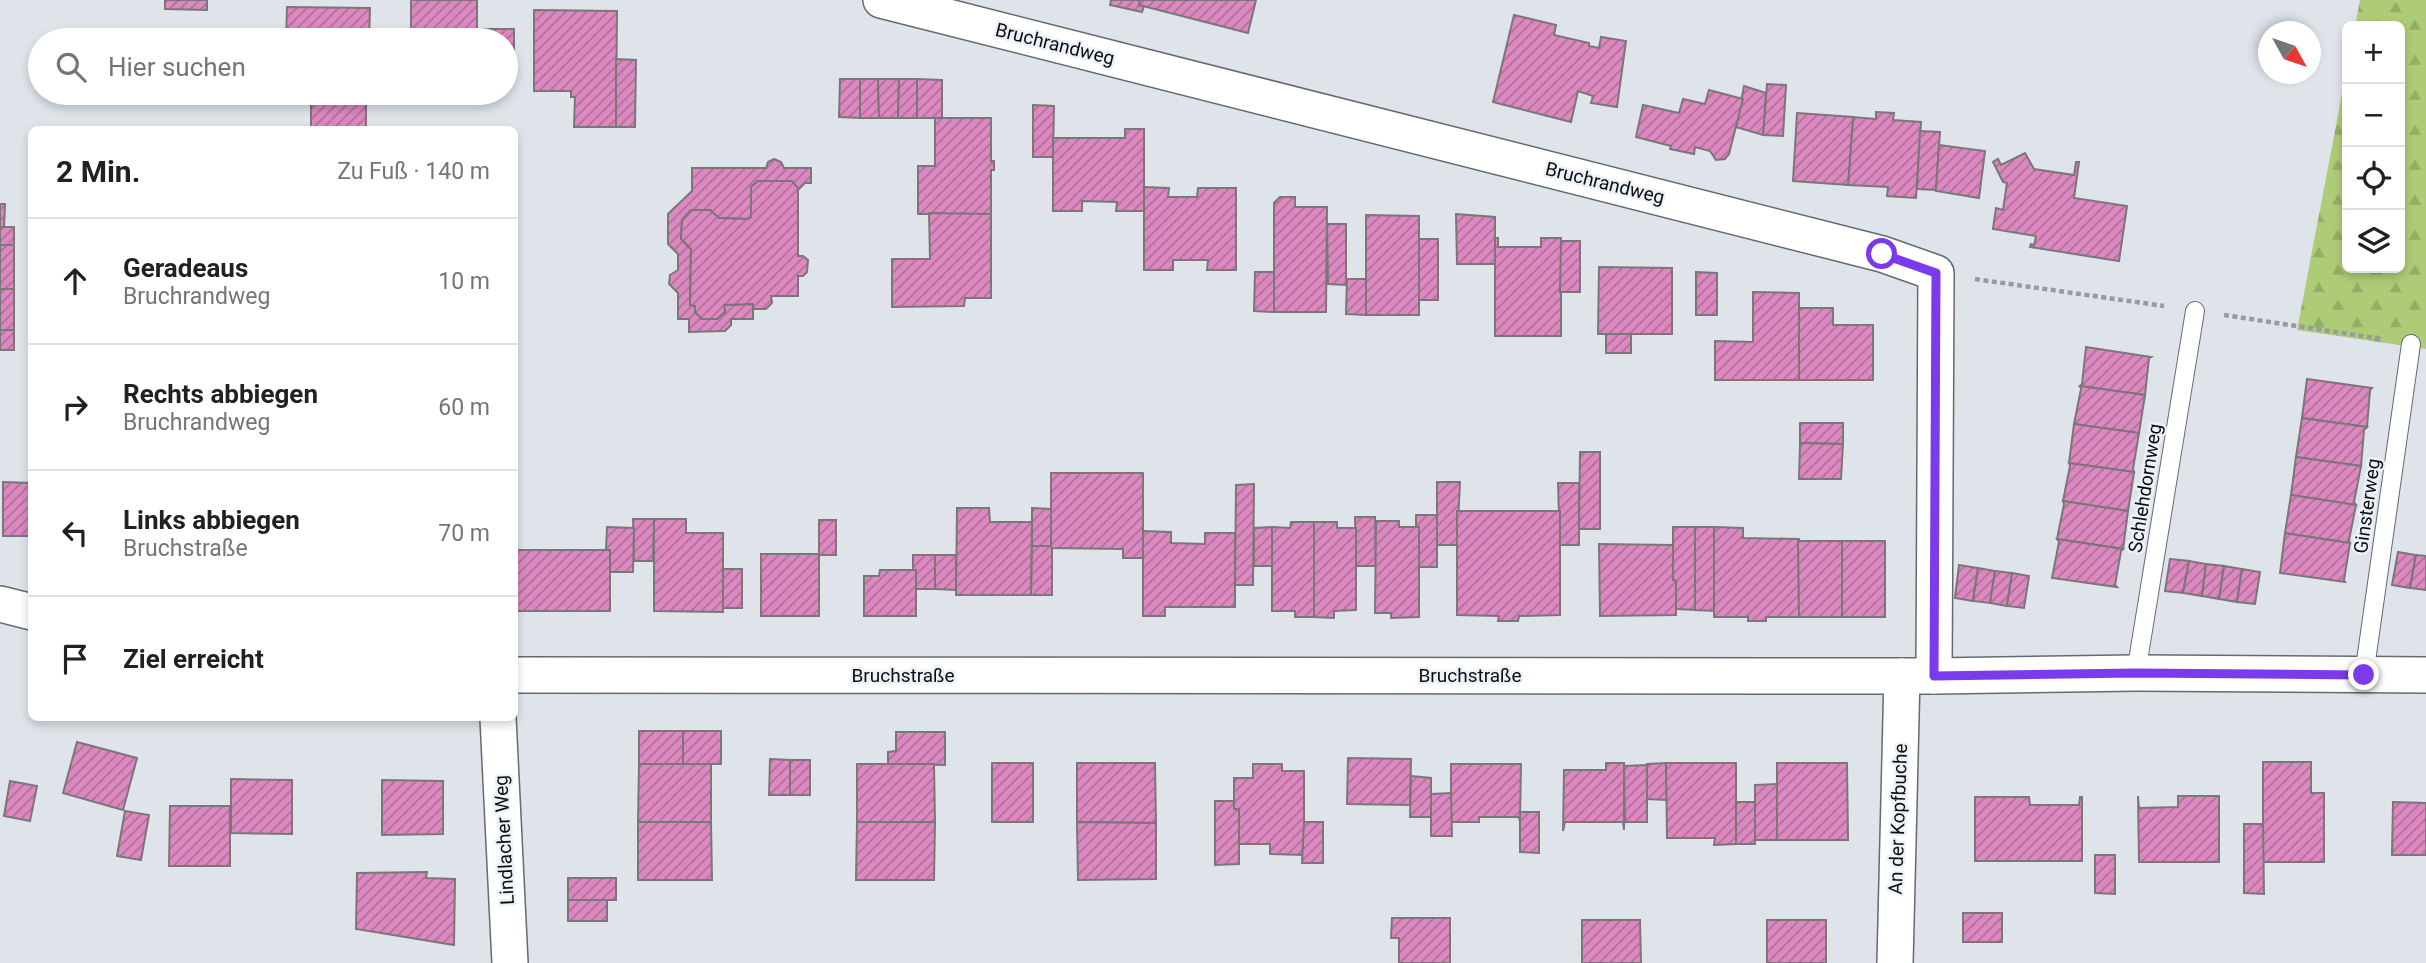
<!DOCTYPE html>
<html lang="de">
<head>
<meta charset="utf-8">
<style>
  :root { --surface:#fff; --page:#f6f6f6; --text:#202124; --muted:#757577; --line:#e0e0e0 }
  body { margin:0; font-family:Roboto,sans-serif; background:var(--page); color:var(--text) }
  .controls { position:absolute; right:21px; top:21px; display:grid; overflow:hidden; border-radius:10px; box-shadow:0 4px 10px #0003 }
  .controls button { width:63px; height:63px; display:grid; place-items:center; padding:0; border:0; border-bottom:2px solid var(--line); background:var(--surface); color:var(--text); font:35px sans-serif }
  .compass { position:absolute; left:2258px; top:21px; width:63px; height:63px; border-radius:50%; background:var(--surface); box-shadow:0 4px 10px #0003; rotate:130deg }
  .stop { position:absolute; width:21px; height:21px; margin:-16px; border:5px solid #7c3aed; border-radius:50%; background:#fff }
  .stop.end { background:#7c3aed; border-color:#fff; box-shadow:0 2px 7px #0008 }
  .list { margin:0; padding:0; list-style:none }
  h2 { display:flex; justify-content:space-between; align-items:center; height:91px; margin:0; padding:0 28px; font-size:30px }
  h2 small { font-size:23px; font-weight:400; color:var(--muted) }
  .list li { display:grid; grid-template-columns:46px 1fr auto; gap:21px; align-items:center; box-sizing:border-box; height:126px; padding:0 28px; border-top:2px solid var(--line) }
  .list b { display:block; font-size:26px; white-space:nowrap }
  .list p { margin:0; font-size:23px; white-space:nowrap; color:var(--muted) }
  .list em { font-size:23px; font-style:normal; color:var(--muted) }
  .icon { flex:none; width:38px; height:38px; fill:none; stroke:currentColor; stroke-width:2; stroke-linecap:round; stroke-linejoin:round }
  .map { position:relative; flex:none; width:2426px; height:963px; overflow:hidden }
  .search { position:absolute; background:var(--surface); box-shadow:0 4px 10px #0003; left:28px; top:28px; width:490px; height:77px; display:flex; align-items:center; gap:18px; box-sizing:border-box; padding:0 24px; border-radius:38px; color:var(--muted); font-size:26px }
  .panel { position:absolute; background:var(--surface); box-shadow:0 4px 10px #0003; left:28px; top:126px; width:490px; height:595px; border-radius:10px }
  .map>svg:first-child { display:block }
  .forest { fill:url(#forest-firs) }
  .building { fill:url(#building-hatch); stroke:#7c757a; stroke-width:2 }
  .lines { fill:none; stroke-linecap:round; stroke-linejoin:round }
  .service-casing { stroke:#656a70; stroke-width:20 }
  .minor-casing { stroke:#656a70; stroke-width:38 }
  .path { stroke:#979ba0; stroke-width:4.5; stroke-dasharray:5 3.5; stroke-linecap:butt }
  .service { stroke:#fff; stroke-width:18 }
  .minor { stroke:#fff; stroke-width:35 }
  .route { stroke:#7c3aed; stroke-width:9 }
  .labels { text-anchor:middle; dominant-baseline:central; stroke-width:5; stroke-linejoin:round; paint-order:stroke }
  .street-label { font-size:19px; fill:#0c0e10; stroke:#edf2f9 }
</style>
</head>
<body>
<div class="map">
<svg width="2426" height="963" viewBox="0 0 2426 963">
  <defs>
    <pattern id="forest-firs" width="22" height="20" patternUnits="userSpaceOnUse" patternTransform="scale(1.75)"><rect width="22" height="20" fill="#aecc77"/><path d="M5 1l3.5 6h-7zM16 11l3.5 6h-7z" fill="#94ae66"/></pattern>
    <pattern id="building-hatch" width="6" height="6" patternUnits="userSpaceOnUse" patternTransform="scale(1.75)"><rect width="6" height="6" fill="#dc89c0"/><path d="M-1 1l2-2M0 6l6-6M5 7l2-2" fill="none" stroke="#b16e9b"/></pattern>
  </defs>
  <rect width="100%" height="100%" fill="#dfe4eb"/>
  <polygon class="forest" points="2360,0 2426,0 2426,349 2297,330 2347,68 2347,268 2400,268 2400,26 2355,26"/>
  <g class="building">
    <polygon points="165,0 207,0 207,10 165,9"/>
    <rect x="411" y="0" width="66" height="31"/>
    <polygon points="1111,0 1140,0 1139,5 1144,6 1142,12 1110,5"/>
    <polygon points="1140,0 1256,0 1248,33 1139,5"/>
    <polygon points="287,7 370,8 369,40 286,40"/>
    <polygon points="534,10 617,11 616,127 574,127 575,97 571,97 571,91 534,91"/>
    <polygon points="1514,15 1556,25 1554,35 1589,43 1589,46 1599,48 1601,37 1626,41 1617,107 1591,103 1593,96 1578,91 1571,122 1493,102"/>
    <polygon points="477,29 514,29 514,76 506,75 506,40 460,40 460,32 477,31"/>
    <polygon points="616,59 636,60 635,127 616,127"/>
    <polygon points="840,79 860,79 860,118 839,117"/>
    <polygon points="860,79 878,79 879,118 860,118"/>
    <polygon points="878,79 899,79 898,118 879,118"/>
    <polygon points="899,79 917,79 917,118 898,118"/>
    <polygon points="917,79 942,80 942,118 917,118"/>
    <polygon points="1767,84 1786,85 1783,136 1763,135"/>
    <polygon points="1744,86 1766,93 1763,135 1736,127"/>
    <polygon points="1709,90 1743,99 1729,154 1725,159 1716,160 1710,151 1695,147 1694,154 1670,149 1671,146 1636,137 1643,105 1679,113 1683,99 1705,104"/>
    <rect x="311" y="93" width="55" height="37"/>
    <polygon points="1033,105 1054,106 1053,157 1033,157"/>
    <polygon points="1876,112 1894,113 1893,120 1921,122 1916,198 1887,196 1888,187 1848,185 1853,117 1876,119"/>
    <polygon points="1797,113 1853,117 1848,185 1793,181"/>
    <polygon points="935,118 991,118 991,161 994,161 994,170 991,170 991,214 918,214 918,166 935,166"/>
    <polygon points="1125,129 1144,129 1144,211 1116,211 1117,202 1082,201 1082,211 1053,211 1053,138 1125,138"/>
    <polygon points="1920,131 1940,132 1936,190 1917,189"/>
    <polygon points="1939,145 1985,151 1979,198 1936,191"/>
    <polygon points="2025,153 2034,169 2074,175 2076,162 2079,162 2074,198 2127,206 2119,261 2030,247 2031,244 2034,245 2036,236 1993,229 1996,208 2003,210 2007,183 2003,182 1993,162 1998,159 2001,165"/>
    <polygon points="774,159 781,162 784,168 811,168 811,183 805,183 798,190 792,181 758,181 751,187 751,217 748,219 719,218 710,210 691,210 682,220 681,239 691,249 690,305 695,306 695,312 702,319 717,319 725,312 724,305 753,304 753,319 731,319 731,325 725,331 689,332 689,319 678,319 678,293 669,284 670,275 678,270 678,254 668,244 668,214 692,191 692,168 766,168 768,162"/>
    <polygon points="758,181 792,181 798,188 798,256 803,256 808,260 807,272 803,276 798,276 798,296 771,296 772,303 766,309 753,309 753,304 724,305 725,312 717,319 702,319 695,312 695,306 690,305 691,249 681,239 682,220 691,210 710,210 719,218 748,219 751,217 751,187"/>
    <polygon points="1144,187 1169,188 1168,197 1197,197 1198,188 1236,188 1236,270 1207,270 1208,260 1173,260 1173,270 1144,270"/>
    <polygon points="1280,197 1295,197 1295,207 1327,207 1326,312 1274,312 1274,203"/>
    <polygon points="0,204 5,204 4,227 0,227"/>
    <polygon points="929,213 991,214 991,298 965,298 964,306 892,307 892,259 930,259"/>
    <polygon points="1456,214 1495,217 1495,264 1457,264"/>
    <polygon points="1366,215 1419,216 1419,315 1366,315"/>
    <polygon points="1327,224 1346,224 1346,285 1328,284"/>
    <rect x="0" y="227" width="14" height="18"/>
    <polygon points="1495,238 1498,238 1498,247 1541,247 1541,238 1561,238 1561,336 1495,336"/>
    <rect x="1419" y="239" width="19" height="61"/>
    <polygon points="1561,241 1580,241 1580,292 1560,292"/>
    <rect x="0" y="245" width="14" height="44"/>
    <polygon points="1599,267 1672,268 1672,334 1598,334"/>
    <polygon points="1255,272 1274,272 1274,312 1254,311"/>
    <polygon points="1696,272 1717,273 1717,315 1696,315"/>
    <polygon points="1347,279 1366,279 1366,315 1346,314"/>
    <rect x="0" y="289" width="14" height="41"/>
    <polygon points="1753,292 1799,293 1799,380 1715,380 1715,341 1753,342"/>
    <polygon points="1799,308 1833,308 1833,325 1873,325 1873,380 1799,380"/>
    <rect x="0" y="330" width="14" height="20"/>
    <rect x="1606" y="334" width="25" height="19"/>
    <polygon points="2086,347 2151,357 2149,358 2145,395 2080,386 2082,384"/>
    <polygon points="2307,379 2372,388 2370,390 2367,427 2302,418"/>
    <polygon points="2080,386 2145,395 2139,433 2074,424 2081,389"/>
    <polygon points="2302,418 2367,427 2364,430 2361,466 2296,457"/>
    <polygon points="1800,423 1843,423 1843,444 1800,443"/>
    <polygon points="2074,424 2139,433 2133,469 2134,472 2069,463"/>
    <polygon points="1800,443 1843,444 1841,479 1799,479"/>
    <polygon points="1580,452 1600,452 1600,529 1579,529"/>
    <polygon points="2296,457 2361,466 2354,502 2356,505 2291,495"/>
    <polygon points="2069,463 2134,472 2128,511 2063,501 2070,466"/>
    <polygon points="1051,473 1143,473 1143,558 1123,558 1123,549 1051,548"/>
    <polygon points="3,482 32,483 32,536 3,536"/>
    <polygon points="1437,482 1460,482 1457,545 1437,545"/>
    <polygon points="1558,483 1579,483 1579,545 1560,545"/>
    <polygon points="1254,484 1253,585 1235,585 1236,485"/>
    <polygon points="2291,495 2356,505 2349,540 2350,543 2285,533"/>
    <polygon points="2063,501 2128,511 2123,549 2057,539 2064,504"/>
    <polygon points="957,508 989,508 990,522 1032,522 1031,595 956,595"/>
    <polygon points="1032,508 1051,509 1051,546 1032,546"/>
    <polygon points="1457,511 1560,511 1560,615 1519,616 1518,621 1498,621 1499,616 1457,615"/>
    <polygon points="1416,515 1437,515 1437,567 1419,567 1419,527 1416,527"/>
    <polygon points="1355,517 1375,517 1376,566 1356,566"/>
    <polygon points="633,519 654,519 653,561 634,561"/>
    <polygon points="654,519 686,519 686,533 723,533 723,612 654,611"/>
    <rect x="819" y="520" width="17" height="35"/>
    <polygon points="1376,521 1399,521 1399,527 1419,527 1419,617 1391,618 1391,613 1375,613"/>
    <polygon points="1291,522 1314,522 1314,617 1295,617 1295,611 1272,611 1272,527 1290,528"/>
    <polygon points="1314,522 1337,522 1337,528 1356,528 1356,610 1334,611 1334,618 1314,617"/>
    <polygon points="607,527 634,528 633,572 610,572 610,550 606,550"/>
    <polygon points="1272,527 1272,566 1254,566 1254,528"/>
    <polygon points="1673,527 1695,527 1695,610 1676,609 1676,581 1673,580"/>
    <polygon points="1695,527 1714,527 1715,611 1695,610"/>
    <polygon points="1714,527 1743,528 1743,538 1799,539 1799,617 1766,617 1766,621 1748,621 1748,617 1714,617"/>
    <polygon points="1143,531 1171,532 1171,543 1205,544 1205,533 1235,533 1235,607 1165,607 1165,616 1143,616"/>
    <polygon points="2285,533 2350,543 2344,580 2345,582 2280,573"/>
    <polygon points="2057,539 2123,549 2121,551 2115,585 2117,587 2052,578 2059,542"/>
    <polygon points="1798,541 1842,541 1842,617 1799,617"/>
    <rect x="1842" y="541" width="43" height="76"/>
    <polygon points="1599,544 1673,545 1673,580 1676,581 1676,615 1600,616"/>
    <polygon points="1032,546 1051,546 1052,549 1052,595 1031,595"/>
    <rect x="514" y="550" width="96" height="61"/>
    <polygon points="2398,552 2416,555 2410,588 2392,585"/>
    <rect x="761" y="554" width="58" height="62"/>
    <polygon points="913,555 935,555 935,589 916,589 916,570 913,570"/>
    <polygon points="935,555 956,555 956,590 935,589"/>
    <polygon points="2416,555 2426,556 2426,590 2410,588"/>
    <polygon points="2170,559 2189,561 2183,593 2165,591"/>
    <polygon points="2189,561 2206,564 2202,596 2183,593"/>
    <polygon points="2206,564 2224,566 2219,599 2202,596"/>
    <polygon points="1959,565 1978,568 1973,601 1955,598"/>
    <polygon points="2224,566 2242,569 2237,602 2219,599"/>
    <polygon points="1978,568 1995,571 1990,603 1973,601"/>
    <rect x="723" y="569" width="19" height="39"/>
    <polygon points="2242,569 2260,572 2255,604 2237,602"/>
    <polygon points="880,570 916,570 916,616 864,616 864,576 879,576"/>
    <polygon points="1995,571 2012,573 2007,606 1990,603"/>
    <polygon points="2012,573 2029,576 2024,608 2007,606"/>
    <rect x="639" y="731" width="44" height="33"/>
    <rect x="683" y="731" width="38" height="33"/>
    <polygon points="896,732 945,732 945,765 888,764 888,752 896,751"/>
    <polygon points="77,742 137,758 123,810 63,793"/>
    <polygon points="1348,758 1411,759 1410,805 1347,804"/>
    <polygon points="770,759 790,760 790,795 769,795"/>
    <rect x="790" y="760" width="20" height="35"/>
    <polygon points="2263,762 2311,762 2311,793 2324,793 2324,862 2263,862"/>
    <rect x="992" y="763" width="41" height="59"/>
    <polygon points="1077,763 1155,763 1156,823 1077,822"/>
    <polygon points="1606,763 1624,763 1624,830 1623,822 1565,822 1563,831 1564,770 1606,770"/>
    <polygon points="1666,763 1667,800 1647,799 1647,764"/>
    <polygon points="1666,763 1736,763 1736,844 1714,845 1715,838 1667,838"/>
    <polygon points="1777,763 1847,763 1848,840 1777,840"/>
    <polygon points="639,764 711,764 711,822 638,822"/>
    <polygon points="857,764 934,764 935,822 857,822"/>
    <polygon points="1253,764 1282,764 1282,771 1304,771 1304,855 1270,854 1270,844 1239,844 1239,809 1234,809 1234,778 1253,778"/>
    <polygon points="1451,764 1521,764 1520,822 1519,817 1479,817 1479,822 1451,822"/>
    <polygon points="1647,765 1647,822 1625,822 1624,766"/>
    <polygon points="1411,776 1431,778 1431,817 1410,817"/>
    <polygon points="231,779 292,780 292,834 231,833"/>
    <polygon points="382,780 443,781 443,834 382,835"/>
    <polygon points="10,781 37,786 30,821 4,816"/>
    <polygon points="1777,784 1777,840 1755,840 1755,785"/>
    <polygon points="1451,793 1452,836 1431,836 1431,794"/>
    <polygon points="2138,796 2139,808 2178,807 2178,796 2219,796 2219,862 2139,862"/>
    <polygon points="1975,797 2029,797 2030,805 2079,805 2080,797 2082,797 2082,861 1975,861"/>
    <polygon points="1215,801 1234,801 1234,809 1239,809 1239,864 1215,865"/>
    <rect x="1736" y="802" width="19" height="42"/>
    <polygon points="2393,802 2426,803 2426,855 2392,855"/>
    <polygon points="170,806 230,806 230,866 169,866"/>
    <polygon points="125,811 149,815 141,860 117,856"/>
    <polygon points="1520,812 1539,812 1539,853 1520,852"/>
    <polygon points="638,822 711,822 712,880 638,880"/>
    <polygon points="857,822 935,822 934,880 856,880"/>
    <polygon points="1077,822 1156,823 1156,879 1078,880"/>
    <polygon points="1304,822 1323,822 1323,863 1302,863"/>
    <polygon points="2244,824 2263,824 2264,894 2244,893"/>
    <polygon points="2095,855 2115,855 2115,894 2095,893"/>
    <polygon points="427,872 426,878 455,879 454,945 356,929 357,873"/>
    <rect x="568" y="878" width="48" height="22"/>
    <rect x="568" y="900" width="39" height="21"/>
    <rect x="1963" y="913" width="39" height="29"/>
    <polygon points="1392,918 1450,918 1450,963 1399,963 1399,938 1391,938"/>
    <polygon points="1582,920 1640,920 1641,963 1582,963"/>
    <rect x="1767" y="920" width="59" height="43"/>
  </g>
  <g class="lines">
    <g class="service-casing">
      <g id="service">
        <polyline points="2136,673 2195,311"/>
        <polyline points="2364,675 2411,344"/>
      </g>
    </g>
    <g class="minor-casing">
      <g id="minor">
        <polyline points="881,0 1882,254 1936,273 1934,676"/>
        <polyline points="0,604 32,612"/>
        <polyline points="514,675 1934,676 2136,673 2426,675"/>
        <polyline points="498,718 510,963"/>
        <polyline points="1895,963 1902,676"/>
      </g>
    </g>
    <g class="path">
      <polyline points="1975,279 2164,306"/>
      <polyline points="2224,315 2382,339"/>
    </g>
    <use href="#service" class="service"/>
    <use href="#minor" class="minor"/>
  </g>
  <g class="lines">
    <polyline class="route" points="1882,254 1936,273 1934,676 2136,673 2364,675"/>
  </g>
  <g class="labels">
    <g class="street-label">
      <text transform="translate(1055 44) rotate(14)">Bruchrandweg</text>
      <text transform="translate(1605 183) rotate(14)">Bruchrandweg</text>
      <text transform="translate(2145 488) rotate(-81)">Schlehdornweg</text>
      <text transform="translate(2367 506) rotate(-82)">Ginsterweg</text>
      <text x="903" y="675">Bruchstraße</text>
      <text x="1470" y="675">Bruchstraße</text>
      <text transform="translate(1898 819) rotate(-88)">An der Kopfbuche</text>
      <text transform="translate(504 840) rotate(-93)">Lindlacher Weg</text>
    </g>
  </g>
</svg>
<div class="controls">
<button>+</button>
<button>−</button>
<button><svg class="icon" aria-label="locate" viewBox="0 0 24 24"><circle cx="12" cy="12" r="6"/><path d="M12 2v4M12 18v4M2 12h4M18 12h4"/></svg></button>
<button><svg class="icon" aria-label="layers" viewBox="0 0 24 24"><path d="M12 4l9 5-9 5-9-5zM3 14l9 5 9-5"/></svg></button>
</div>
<svg class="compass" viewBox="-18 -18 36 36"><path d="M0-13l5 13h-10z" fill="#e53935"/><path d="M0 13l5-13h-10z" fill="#757577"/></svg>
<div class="stop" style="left:1882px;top:254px"></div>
<div class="stop end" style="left:2364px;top:675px"></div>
<div class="search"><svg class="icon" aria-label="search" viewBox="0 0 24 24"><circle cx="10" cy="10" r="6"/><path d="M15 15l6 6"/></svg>Hier suchen</div>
<section class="panel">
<h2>2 Min.<small>Zu Fuß · 140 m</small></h2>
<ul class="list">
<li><svg class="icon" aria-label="ahead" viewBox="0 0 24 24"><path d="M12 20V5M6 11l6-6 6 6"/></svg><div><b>Geradeaus</b><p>Bruchrandweg</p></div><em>10 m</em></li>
<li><svg class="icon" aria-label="right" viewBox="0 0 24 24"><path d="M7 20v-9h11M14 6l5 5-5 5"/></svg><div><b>Rechts abbiegen</b><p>Bruchrandweg</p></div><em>60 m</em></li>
<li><svg class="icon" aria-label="left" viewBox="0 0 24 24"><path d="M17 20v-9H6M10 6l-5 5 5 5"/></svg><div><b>Links abbiegen</b><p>Bruchstraße</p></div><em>70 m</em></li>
<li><svg class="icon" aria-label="arrive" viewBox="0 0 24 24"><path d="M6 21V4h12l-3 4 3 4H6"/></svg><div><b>Ziel erreicht</b></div></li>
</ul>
</section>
</div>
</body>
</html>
